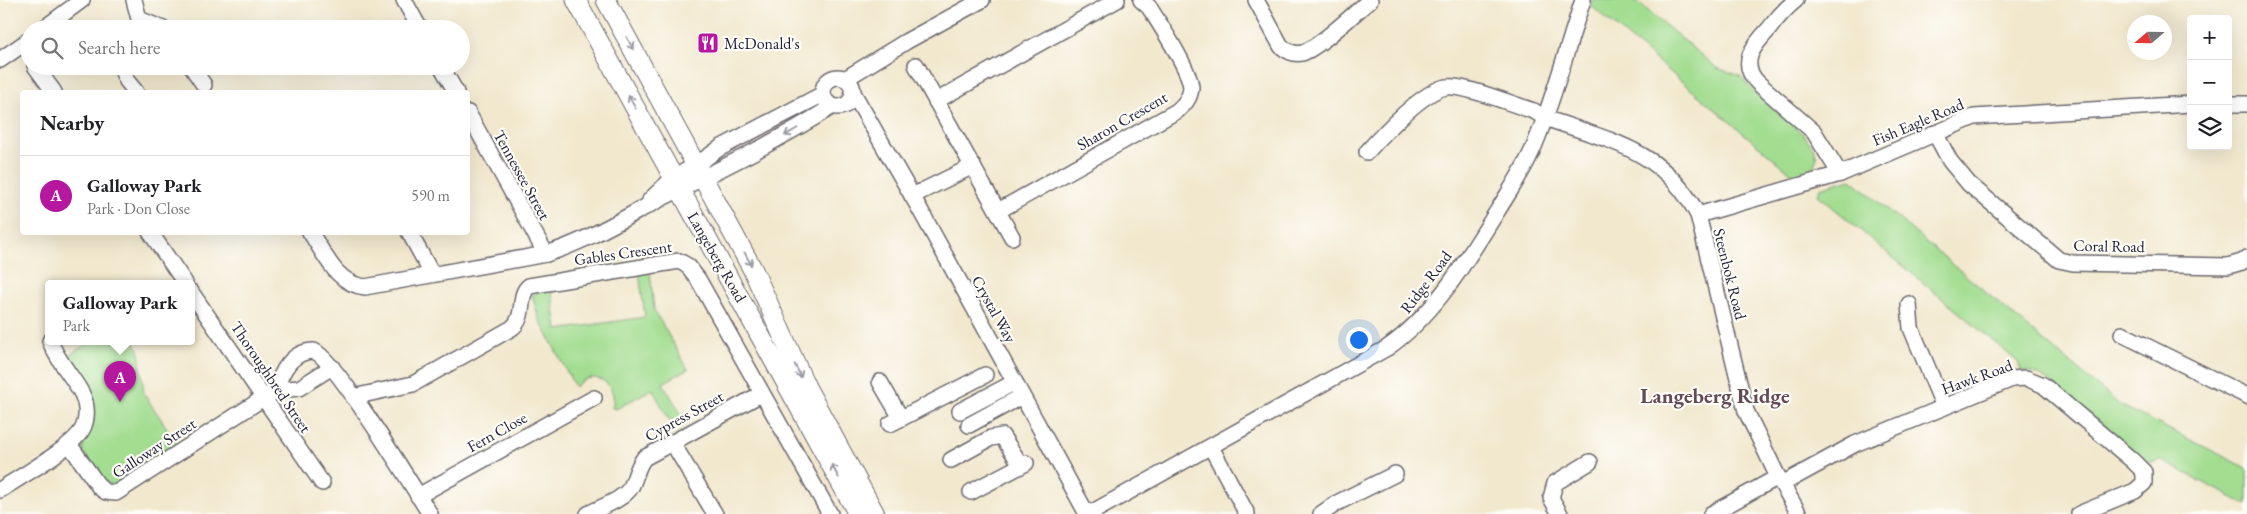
<!DOCTYPE html>
<html lang="en">
<head>
<meta charset="utf-8">
<style>
  :root { --surface:#fff; --page:#f2f2f2; --text:#202124; --muted:#757577; --line:#e0e0e0; --accent:#b5179e }
  body { margin:0; font-family:"EB Garamond",serif; background:var(--page); color:var(--text) }
  .controls { position:absolute; right:15px; top:15px; display:grid; overflow:hidden; border-radius:5px; box-shadow:0 5px 20px #0002 }
  .controls button { width:45px; height:45px; display:grid; place-items:center; padding:0; border:0; border-bottom:1px solid var(--line); background:var(--surface); color:var(--text); font:25px sans-serif }
  .compass { position:absolute; left:2127px; top:15px; width:45px; height:45px; border-radius:50%; background:var(--surface); box-shadow:0 5px 20px #0002; rotate:250deg }
  .you { position:absolute; left:1358px; top:339px; width:18px; height:18px; margin:-12px; border:4px solid #fff; border-radius:50%; background:#1a73e8; box-shadow:0 0 0 8px #1a73e833 }
  .badge { display:grid; place-items:center; width:32px; height:32px; border-radius:50%; background:var(--accent); color:#fff; font-size:16px; font-weight:700 }
  .pin { position:absolute; translate:-50% -41px; filter:drop-shadow(0 1px 2px #0008) }
  .pin::after { content:''; position:absolute; top:26px; width:18px; height:15px; background:inherit; clip-path:polygon(0 0,100% 0,50% 100%) }
  .popup { position:absolute; left:45px; top:280px; width:150px; height:65px; box-sizing:border-box; display:grid; place-content:center; border-radius:5px; background:var(--surface); filter:drop-shadow(0 1px 4px #0005); font-size:16px; white-space:nowrap; color:var(--muted) }
  .popup b { font-size:19px; color:var(--text) }
  .popup::after { content:''; position:absolute; left:50%; top:100%; margin-left:-10px; border:10px solid transparent; border-top-color:var(--surface) }
  .list { margin:0; padding:0; list-style:none }
  h2 { display:flex; justify-content:space-between; align-items:center; height:65px; margin:0; padding:0 20px; font-size:21px }
  h2 small { font-size:16px; font-weight:400; color:var(--muted) }
  .list li { display:grid; grid-template-columns:32px 1fr auto; gap:15px; align-items:center; box-sizing:border-box; height:80px; padding:0 20px; border-top:1px solid var(--line) }
  .list b { display:block; font-size:19px; white-space:nowrap }
  .list p { margin:0; font-size:16px; white-space:nowrap; color:var(--muted) }
  .list em { font-size:16px; font-style:normal; color:var(--muted) }
  .icon { flex:none; width:28px; height:28px; fill:none; stroke:currentColor; stroke-width:2; stroke-linecap:round; stroke-linejoin:round }
  .map { position:relative; flex:none; width:2247px; height:514px; overflow:hidden }
  .search { position:absolute; background:var(--surface); box-shadow:0 5px 20px #0002; left:20px; top:20px; width:450px; height:55px; display:flex; align-items:center; gap:12px; box-sizing:border-box; padding:0 18px; border-radius:28px; color:var(--muted); font-size:19px }
  .panel { position:absolute; background:var(--surface); box-shadow:0 5px 20px #0002; left:20px; top:90px; width:450px; height:145px; border-radius:5px }
  .map>svg:first-child { display:block }
  .green { fill:#a2dd90; stroke:#628066 }
  .lines { fill:none; stroke-linecap:round; stroke-linejoin:round }
  .minor-casing { stroke:#6b676e; stroke-width:18 }
  .major-casing { stroke:#6b676e; stroke-width:21 }
  .minor { stroke:#fff; stroke-width:15 }
  .major { stroke:#fff; stroke-width:19 }
  .oneway { stroke:#9c9ca7 }
  .labels { text-anchor:middle; dominant-baseline:central; stroke-width:4.5; stroke-linejoin:round; paint-order:stroke }
  .poi-label { font-size:16px; fill:#22223b; stroke:#fdfcf7; text-anchor:start }
  .street-label { font-size:16px; fill:#22223b; stroke:#fdfcf7 }
  .district-label { font-size:21px; font-weight:bold; fill:#624b56; stroke:#fdfcf7 }
</style>
</head>
<body>
<div class="map">
<svg width="2247" height="514" viewBox="0 0 2247 514">
  <rect width="100%" height="100%" fill="#fdfcf7"/>
  <filter id="ink" filterUnits="userSpaceOnUse"><feTurbulence type="fractalNoise" baseFrequency=".02" numOctaves="2"/><feDisplacementMap in="SourceGraphic" scale="10" xChannelSelector="R" yChannelSelector="G"/><feConvolveMatrix kernelMatrix="1 2 1 2 8 2 1 2 1" color-interpolation-filters="sRGB"/></filter>
  <filter id="wash" filterUnits="userSpaceOnUse"><feTurbulence type="fractalNoise" baseFrequency=".0096" numOctaves="4" result="noise"/><feDisplacementMap in="SourceGraphic" scale="20" xChannelSelector="R" yChannelSelector="G"/><feGaussianBlur stdDeviation="1.12" result="paint"/><feColorMatrix in="noise" values="0 0 0 0 0 0 0 0 0 0 0 0 0 0 0 0 0 1.4 0 .05"/><feComposite in="paint" operator="in"/></filter>
  <g filter="url(#wash)">
    <rect width="100%" height="100%" fill="#f2e8ce"/>
    <g class="green">
      <polygon points="1592,0 1635,0 1717,68 1741,76 1753,91 1805,136 1814,149 1817,157 1812,171 1797,178 1590,5"/>
      <path d="M1851,179L2120,405L2247,468V505L2160,460L2150,463L2051,383C2041,376 2034,371 2021,371L2018,362L1818,195L1820,188Z"/>
      <path d="M650,271L654,310L688,369L663,383L686,423L675,430L652,389L616,409L612,408C620,383 592,367 575,387L539,319L532,295L538,293L536,289L551,286L557,330L645,317L639,273Z"/>
      <polygon points="91,341 133,341 139,349 144,394 179,446 117,486 111,485 103,480 83,452 83,446 92,416 63,359"/>
    </g>
  </g>
  <g filter="url(#ink)">
    <g class="lines">
      <g class="minor-casing">
        <g id="minor">
          <polyline points="134,0 139,19 163,29"/>
          <polyline points="404,0 420,29"/>
          <path d="M1256,0L1281,46C1287,51 1294,55 1302,53C1317,49 1356,12 1370,0"/>
          <path d="M1796,0C1786,8 1777,18 1769,29C1754,45 1738,63 1758,83L1814,132L1840,174"/>
          <polyline points="43,29 82,0"/>
          <polyline points="0,60 29,40"/>
          <polyline points="916,65 1012,237"/>
          <polyline points="35,66 54,92"/>
          <polyline points="120,66 127,81 136,92"/>
          <polyline points="191,66 204,85"/>
          <polyline points="441,66 456,92"/>
          <circle cx="838" cy="92" r="15"/>
          <polyline points="845,79 907,41 982,0"/>
          <polyline points="852,91 918,206 1087,514"/>
          <polyline points="936,101 1117,0"/>
          <polyline points="2228,104 2247,104"/>
          <polyline points="468,113 546,254"/>
          <polyline points="1935,133 1950,161 1969,184 2059,260 2073,263 2228,266 2242,262 2247,258"/>
          <path d="M1367,152C1382,135 1423,91 1446,87C1464,84 1514,105 1534,111L1545,118C1610,141 1663,149 1698,215L1746,411L1778,477L1799,514"/>
          <polyline points="912,196 973,166"/>
          <polyline points="650,200 673,178 696,165 720,148 823,94"/>
          <path d="M998,211L1177,111C1185,104 1190,98 1191,88C1191,71 1159,23 1149,7L1141,0"/>
          <polyline points="1698,215 1840,174 1974,117 2191,104"/>
          <polyline points="150,232 185,283"/>
          <path d="M310,232C325,254 336,284 365,287L546,254C591,240 630,214 672,193C727,166 781,139 833,106"/>
          <polyline points="409,232 432,274"/>
          <polyline points="191,292 322,483"/>
          <polyline points="1909,304 1911,328 1944,407"/>
          <polyline points="2122,334 2247,396"/>
          <polyline points="880,382 901,418"/>
          <polyline points="276,390 299,388 332,367"/>
          <path d="M353,397L413,384L512,328C527,316 517,295 529,286L679,261L688,266L698,279L830,514"/>
          <polyline points="960,411 1015,382"/>
          <polyline points="890,424 985,375"/>
          <polyline points="969,425 1022,396"/>
          <polyline points="672,442 715,514"/>
          <path d="M69,444L100,488L106,492L116,493L276,390C281,372 292,351 314,351C336,360 412,486 430,514"/>
          <polyline points="1211,447 1247,514"/>
          <polyline points="951,460 991,438 1002,436 1021,465"/>
          <polyline points="1782,484 1855,444 2012,379 2026,378 2043,385 2133,461 2144,472 2144,483 2135,491 2079,514"/>
          <path d="M0,490C20,477 74,447 83,428C88,417 87,404 82,394C72,375 57,361 50,341"/>
          <polyline points="971,492 1026,463"/>
          <polyline points="418,496 594,398"/>
          <path d="M588,514C601,507 623,500 631,487C636,477 637,467 644,458L761,394"/>
          <path d="M1089,514L1387,348C1436,314 1467,259 1498,210C1511,189 1526,167 1535,144C1554,98 1567,48 1583,0"/>
          <polyline points="1321,514 1337,503 1395,474"/>
          <polyline points="1560,514 1551,498 1555,483 1590,462"/>
          <polyline points="1711,514 1778,477"/>
        </g>
      </g>
      <g class="major-casing">
        <g id="major">
          <polyline points="576,0 858,514"/>
          <polyline points="606,0 753,270 806,387 875,514"/>
        </g>
      </g>
      <use href="#minor" class="minor"/>
      <use href="#major" class="major"/>
    </g>
    <defs><path id="oneway-shaft" d="M-6 0H5M1.5-3L5.5 0L1.5 3" fill="none" stroke-width="1.6" stroke-linecap="round" stroke-linejoin="round" transform="scale(1.25)"/></defs>
    <g class="oneway">
      <use href="#oneway-shaft" transform="translate(630 43) rotate(61)"/>
      <use href="#oneway-shaft" transform="translate(632 102) rotate(-118)"/>
      <use href="#oneway-shaft" transform="translate(791 132) rotate(150)"/>
      <use href="#oneway-shaft" transform="translate(748 259) rotate(62)"/>
      <use href="#oneway-shaft" transform="translate(798 371) rotate(64)"/>
      <use href="#oneway-shaft" transform="translate(835 471) rotate(-119)"/>
    </g>
  </g>
  <defs>
    <g id="restaurant-square" transform="scale(1.125)"><rect x="-9" y="-9" width="18" height="18" rx="4" fill="#b5179e" stroke="#fdfcf7"/><path d="M-5-6h1v4h1v-4h1v4h1v-4h1v5L-1.5 .5V6h-2V.5L-5-1ZM5-6V6H3V1.5H1.5Q1.5-4 5-6Z" fill="#fff"/></g>
  </defs>
  <g fill-rule="evenodd">
    <use href="#restaurant-square" x="708" y="43"/>
  </g>
  <g class="labels">
    <g class="poi-label">
      <text x="724" y="43">McDonald's</text>
    </g>
    <g class="street-label">
      <text transform="translate(1122 121) rotate(-30)">Sharon Crescent</text>
      <text transform="translate(1918 122) rotate(-23)">Fish Eagle Road</text>
      <text transform="translate(522 175) rotate(61)">Tennessee Street</text>
      <text transform="translate(2109 246) rotate(1)">Coral Road</text>
      <text transform="translate(623 253) rotate(-8)">Gables Crescent</text>
      <text transform="translate(717 257) rotate(60)">Langeberg Road</text>
      <text transform="translate(1730 274) rotate(76)">Steenbok Road</text>
      <text transform="translate(1426 282) rotate(-53)">Ridge Road</text>
      <text transform="translate(994 309) rotate(61)">Crystal Way</text>
      <text transform="translate(271 377) rotate(56)">Thoroughbred Street</text>
      <text transform="translate(1977 377) rotate(-20)">Hawk Road</text>
      <text transform="translate(684 416) rotate(-29)">Cypress Street</text>
      <text transform="translate(497 432) rotate(-29)">Fern Close</text>
      <text transform="translate(154 448) rotate(-33)">Galloway Street</text>
    </g>
    <g class="district-label">
      <text x="1715" y="395">Langeberg Ridge</text>
    </g>
  </g>
</svg>
<div class="controls">
<button>+</button>
<button>−</button>
<button><svg class="icon" aria-label="layers" viewBox="0 0 24 24"><path d="M12 4l9 5-9 5-9-5zM3 14l9 5 9-5"/></svg></button>
</div>
<svg class="compass" viewBox="-18 -18 36 36"><path d="M0-13l5 13h-10z" fill="#e53935"/><path d="M0 13l5-13h-10z" fill="#757577"/></svg>
<div class="you"></div>
<div class="pin badge" style="left:120px;top:402px">A</div>
<div class="popup"><b>Galloway Park</b>Park</div>
<div class="search"><svg class="icon" aria-label="search" viewBox="0 0 24 24"><circle cx="10" cy="10" r="6"/><path d="M15 15l6 6"/></svg>Search here</div>
<section class="panel">
<h2>Nearby<small></small></h2>
<ul class="list">
<li><span class="badge">A</span><div><b>Galloway Park</b><p>Park · Don Close</p></div><em>590 m</em></li>
</ul>
</section>
</div>
</body>
</html>
